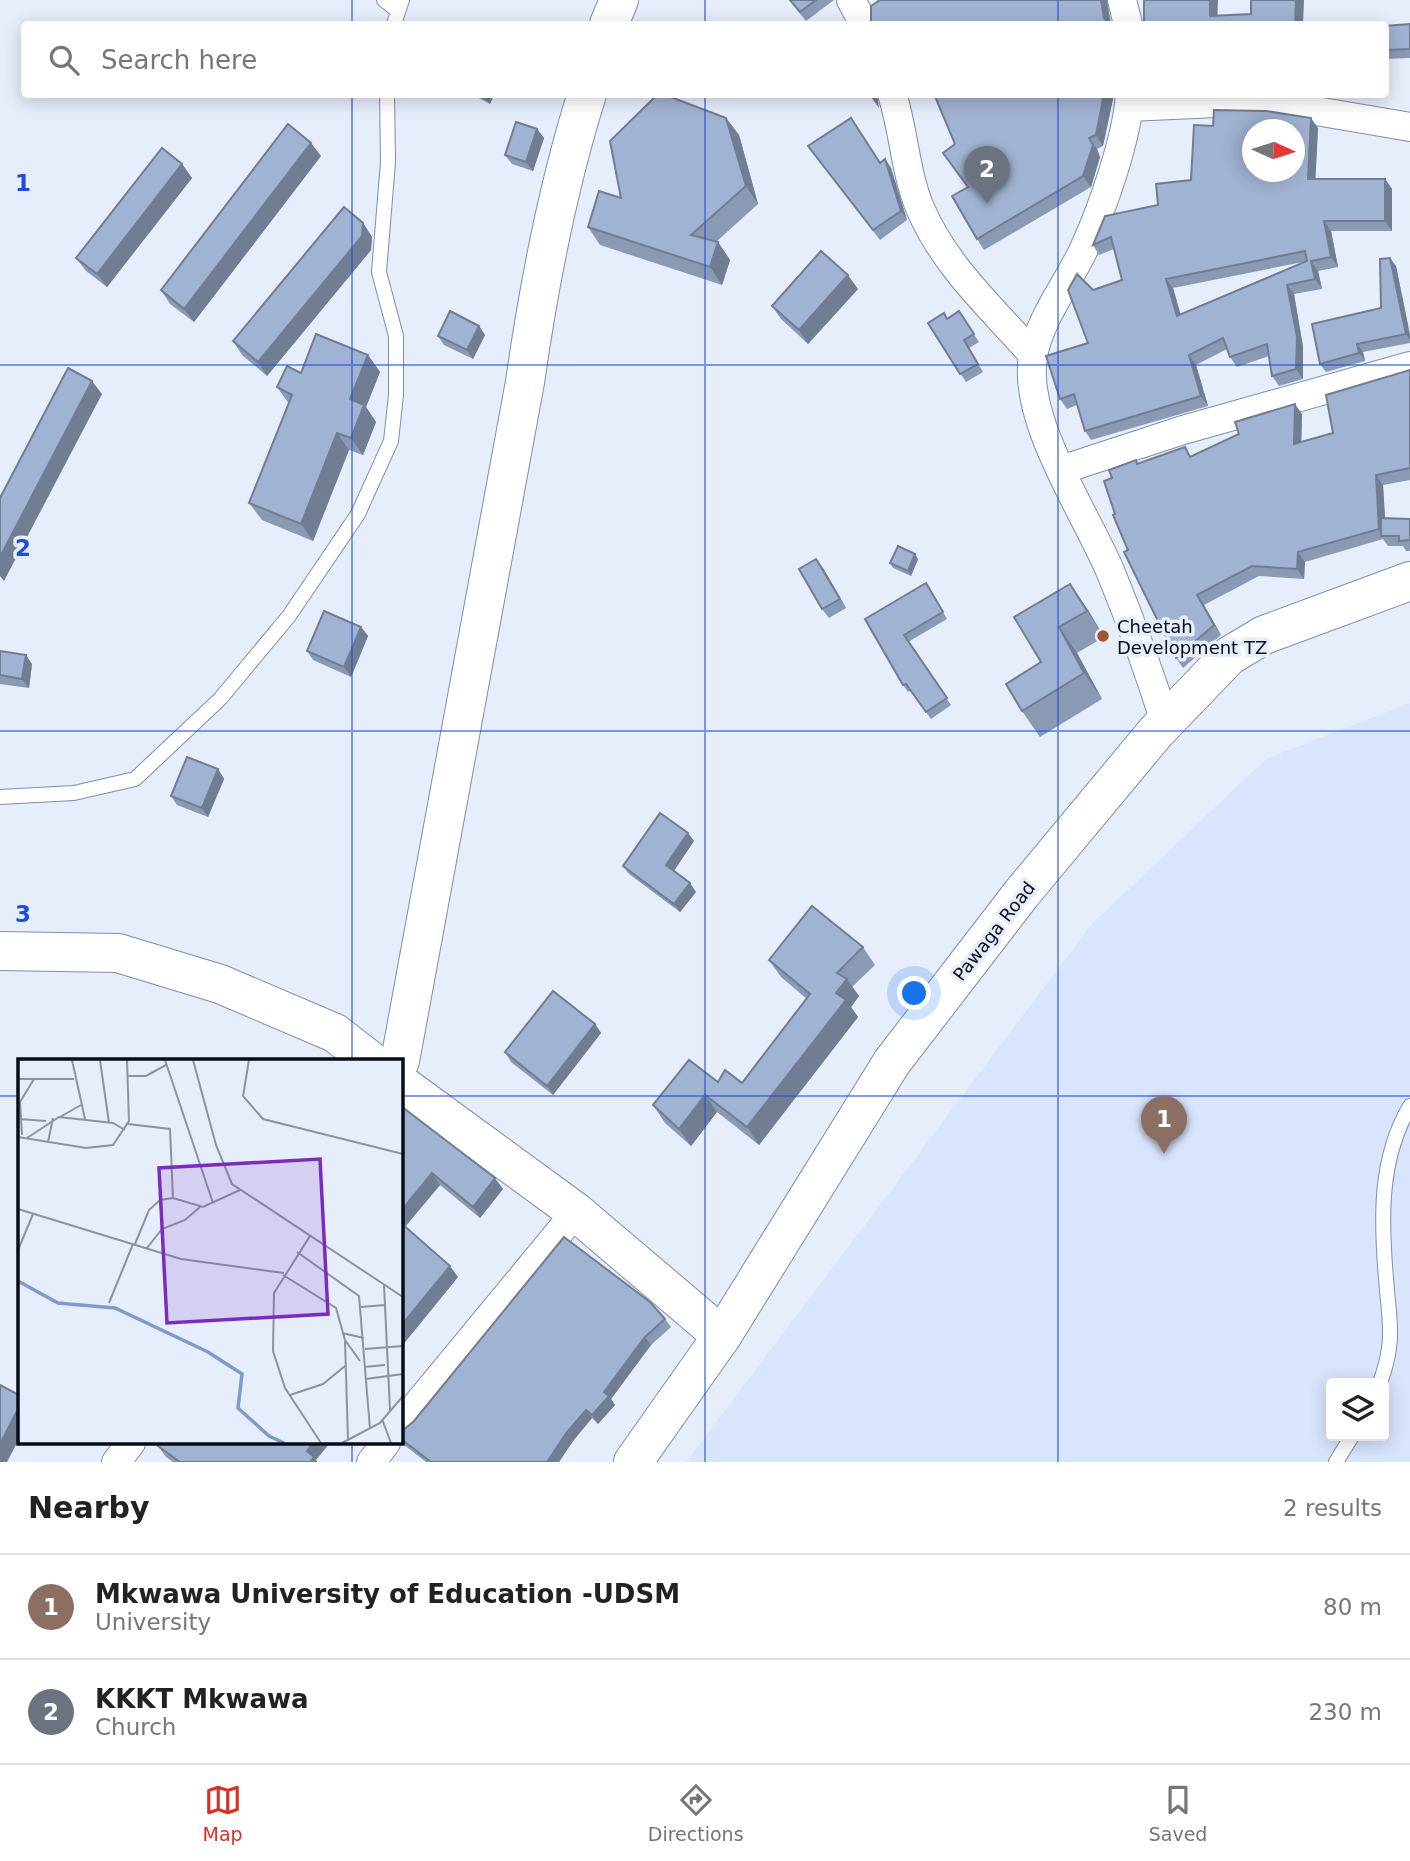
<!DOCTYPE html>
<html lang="en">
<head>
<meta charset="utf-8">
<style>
  :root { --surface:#fff; --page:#f2f2f2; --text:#222; --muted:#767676; --line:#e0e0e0; --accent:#d93025 }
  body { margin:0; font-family:"DejaVu Sans",sans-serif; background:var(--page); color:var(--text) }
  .controls { position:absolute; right:21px; bottom:21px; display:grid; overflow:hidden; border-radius:7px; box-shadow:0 4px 18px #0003 }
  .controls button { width:63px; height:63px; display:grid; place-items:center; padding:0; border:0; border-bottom:2px solid var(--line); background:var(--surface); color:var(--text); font:35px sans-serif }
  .compass { position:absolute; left:1242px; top:119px; width:63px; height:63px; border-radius:50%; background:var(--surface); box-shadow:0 4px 18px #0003; rotate:93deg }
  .you { position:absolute; left:915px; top:994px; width:24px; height:24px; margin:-18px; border:5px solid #fff; border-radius:50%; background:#1a73e8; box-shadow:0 0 0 10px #1a73e833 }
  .badge { display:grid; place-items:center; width:46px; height:46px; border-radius:50%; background:var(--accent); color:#fff; font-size:23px; font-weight:700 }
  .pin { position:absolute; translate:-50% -58px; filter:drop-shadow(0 2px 4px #0008) }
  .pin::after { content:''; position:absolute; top:37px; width:24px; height:21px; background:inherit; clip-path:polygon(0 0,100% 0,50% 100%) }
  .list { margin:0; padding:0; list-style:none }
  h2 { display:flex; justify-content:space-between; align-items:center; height:91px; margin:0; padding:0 28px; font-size:30px }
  h2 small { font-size:23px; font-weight:400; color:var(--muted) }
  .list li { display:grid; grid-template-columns:46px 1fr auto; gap:21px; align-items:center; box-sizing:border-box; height:105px; padding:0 28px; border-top:2px solid var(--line) }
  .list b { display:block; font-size:26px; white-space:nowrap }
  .list p { margin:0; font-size:23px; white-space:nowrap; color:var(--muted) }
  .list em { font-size:23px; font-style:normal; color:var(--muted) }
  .icon { flex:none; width:38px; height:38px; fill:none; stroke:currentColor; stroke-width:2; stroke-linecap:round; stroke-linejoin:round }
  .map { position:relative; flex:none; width:1410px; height:1462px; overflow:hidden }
  .search { position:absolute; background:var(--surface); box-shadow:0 4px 18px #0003; left:21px; right:21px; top:21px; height:77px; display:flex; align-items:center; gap:18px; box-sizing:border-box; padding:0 24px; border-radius:7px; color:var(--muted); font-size:26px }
  .sheet { height:301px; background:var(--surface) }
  nav { display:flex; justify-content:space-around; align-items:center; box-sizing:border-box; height:98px; border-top:2px solid var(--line); background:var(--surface); font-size:19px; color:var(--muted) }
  nav a { display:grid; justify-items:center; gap:4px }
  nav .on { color:var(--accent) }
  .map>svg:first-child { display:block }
  .built { fill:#d8e5fd; fill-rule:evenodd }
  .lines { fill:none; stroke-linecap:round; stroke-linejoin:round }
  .lane-casing { stroke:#7d8eac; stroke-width:16 }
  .street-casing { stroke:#7d8eac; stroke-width:30 }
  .secondary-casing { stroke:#7d8eac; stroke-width:40 }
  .lane { stroke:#fff; stroke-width:14 }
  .street { stroke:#fff; stroke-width:28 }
  .secondary { stroke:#fff; stroke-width:38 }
  .wall { fill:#8a9ab5; fill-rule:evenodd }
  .shaded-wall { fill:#717d93 }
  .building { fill:#a1b3d2; stroke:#717d93; stroke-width:2; fill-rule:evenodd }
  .grid { fill:none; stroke:#1d4ed8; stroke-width:2; stroke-opacity:0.55 }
  .poi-dot { fill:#9c582a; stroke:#e6edfb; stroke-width:2.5 }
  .labels { text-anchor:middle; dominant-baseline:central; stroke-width:7; stroke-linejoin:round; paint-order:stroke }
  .poi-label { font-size:18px; fill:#070c17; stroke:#e6edfb; text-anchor:start }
  .street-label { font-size:18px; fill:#070c17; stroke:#e6edfb }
  .inset-river { fill:none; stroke:#7f9bce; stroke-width:3.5 }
  .inset-road { fill:none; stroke:#8d93a0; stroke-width:2 }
  .view { fill:#7b2cbf; fill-opacity:0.15; stroke:#7b2cbf; stroke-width:3.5 }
  .inset-edge { fill:none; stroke:#070c17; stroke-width:3.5 }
  .grid-label { font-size:23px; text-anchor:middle; font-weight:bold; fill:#1d4ed8; stroke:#e6edfb; stroke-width:7; stroke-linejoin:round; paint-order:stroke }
</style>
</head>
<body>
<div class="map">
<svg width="1410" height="1462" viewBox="0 0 1410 1462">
  <rect width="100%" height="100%" fill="#e6edfb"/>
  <path class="built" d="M1410,703V1462H686L1092,924L1266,759ZM1331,1383H1384V1436H1331Z"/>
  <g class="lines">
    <g class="lane-casing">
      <g id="lane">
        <polyline points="384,0 398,11"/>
        <polyline points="394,24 402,0"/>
        <polyline points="0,797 74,793 135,779 220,699 289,616 358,514 391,441 396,395 396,336 379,272 388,162 387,94"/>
        <path d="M1380,1383C1396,1339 1389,1322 1386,1278C1381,1220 1379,1158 1410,1106"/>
        <polyline points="1336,1462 1352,1436"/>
      </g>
    </g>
    <g class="street-casing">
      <g id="street">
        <polyline points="851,0 864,24"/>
        <polyline points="1122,0 1128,24"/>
        <path d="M892,94C904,131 905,172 920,208C945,267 993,309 1034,356"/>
        <path d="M1130,94C1127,139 1102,210 1083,251C1066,286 1040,318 1033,356C1022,421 1086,513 1111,573C1131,622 1149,671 1165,722"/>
        <polyline points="1129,107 1238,102 1275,104 1410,127"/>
        <polyline points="1061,470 1183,430 1410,366"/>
        <polyline points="401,1424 576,1212"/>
        <polyline points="116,1462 131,1443"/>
        <polyline points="371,1462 386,1443"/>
      </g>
    </g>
    <g class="secondary-casing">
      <g id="secondary">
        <polyline points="609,24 619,0"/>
        <polyline points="0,951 118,953 220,984 335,1033 371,1061"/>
        <path d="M400,1061L525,382C539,284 557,189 587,94"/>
        <polyline points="401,1084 576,1212 722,1336"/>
        <polyline points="633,1462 722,1336 892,1062 1022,893 1155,733 1229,656 1264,635 1410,581"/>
      </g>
    </g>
    <use href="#lane" class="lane"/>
    <use href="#street" class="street"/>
    <use href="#secondary" class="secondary"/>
  </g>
  <g class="wall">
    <polygon points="789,0 834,0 806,21"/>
    <polygon points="1410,24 1410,58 1385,59 1385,26"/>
    <polygon points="471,94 494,94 490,104"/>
    <polygon points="1114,94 1103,146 1097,149 1100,157 1091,187 984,250 977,239 968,187 955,144"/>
    <polygon points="726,118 739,135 758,204 716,242 718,242 730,260 722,285 600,245 588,227 621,198"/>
    <path d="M1318,128L1315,179H1385L1392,189V231H1331L1338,267L1318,271L1322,289L1294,294L1303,347V379L1279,386L1272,376L1269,356L1237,367L1230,357L1227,349L1196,365L1208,406L1091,440L1085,431L1077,405L1067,409L1060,399L1088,343L1093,290L1122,280L1114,249L1099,255L1093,245L1158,205L1191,180ZM1303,262L1180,314L1173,288Z"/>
    <polygon points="537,129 544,138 533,171 512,164 505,155"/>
    <polygon points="808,146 880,163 885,159 891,168 907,220 880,240"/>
    <polygon points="321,156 194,322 170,304 161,290"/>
    <polygon points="182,164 192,178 107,287 86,271 76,258"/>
    <polygon points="363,223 372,237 371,250 267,376 242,355 233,341"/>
    <polygon points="1396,266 1410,335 1410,343 1363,352 1365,361 1326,372 1320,364 1381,308"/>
    <polygon points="858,289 808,344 781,319 772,306"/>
    <polygon points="959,311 979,342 969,348 983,372 966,382 928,323 947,318"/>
    <polygon points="479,326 485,335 473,359 444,345 438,336"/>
    <polygon points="368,355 380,372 366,407 376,422 363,455 349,450 313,541 262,520 249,503 289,404 277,387 301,373"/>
    <polygon points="1410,370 1410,480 1383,485 1385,518 1410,519 1410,551 1406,551 1403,546 1388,546 1383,539 1305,562 1304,579 1259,576 1204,605 1221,635 1183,668 1176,658 1128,550 1115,514 1112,478 1136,460 1138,463 1192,456 1239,434 1302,414 1301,442 1333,433"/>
    <polygon points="918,559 911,576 893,568 890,563"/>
    <polygon points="823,568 846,608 829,618 822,609"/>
    <polygon points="926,583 947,619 908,642 951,705 931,719 911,690 908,692 903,685 865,619"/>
    <polygon points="1088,610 1104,637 1077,653 1102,699 1040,737 1022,711 1041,662 1014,617"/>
    <polygon points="361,627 368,636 351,677 313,660 307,651"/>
    <polygon points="0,651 32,664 29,688 0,684"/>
    <polygon points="218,769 224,779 208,817 177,805 171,796"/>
    <polygon points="688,833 694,841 673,871 696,892 680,912 629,874 623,866"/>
    <polygon points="863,947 875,965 852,987 859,996 851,1007 858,1017 759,1145 717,1112 691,1146 665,1123 653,1105 718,1082 742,1083 807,999 781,977 769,960"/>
    <polygon points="595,1024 601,1033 553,1095 511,1062 505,1052"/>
    <polygon points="401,1106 503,1189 480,1218 440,1185 405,1227 458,1277 401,1347"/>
    <polygon points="665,1319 671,1327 651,1345 611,1399 615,1405 598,1424 592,1418 573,1441 559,1462 426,1462 403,1444 401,1441 401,1432"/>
    <polygon points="158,1446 316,1460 317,1462 173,1462 166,1457"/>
  </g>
  <g class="shaded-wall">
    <polygon points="1101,0 1107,0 1111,24 1109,24 1104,18"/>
    <polygon points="1210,0 1218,0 1217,24 1210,16"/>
    <polygon points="1296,0 1304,0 1303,24 1295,24"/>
    <polygon points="489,94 494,94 490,104 487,100"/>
    <polygon points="871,94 877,94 879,108 871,97"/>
    <polygon points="1104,94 1114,94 1103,146 1096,135"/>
    <polygon points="726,118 739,135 758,204 746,186"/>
    <polygon points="1311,118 1318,128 1315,189 1308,179"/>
    <polygon points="537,129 544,138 533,171 526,162"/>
    <polygon points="1089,138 1097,149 1100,157 1091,187 1083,176"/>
    <polygon points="311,143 321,156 194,322 184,309"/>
    <polygon points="885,159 891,168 907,220 901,211"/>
    <polygon points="182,164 192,178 107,287 97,274"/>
    <polygon points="1385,179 1392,189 1392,231 1385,221"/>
    <polygon points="1324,221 1331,231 1338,267 1331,257"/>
    <polygon points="363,223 372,237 371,250 267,376 258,362"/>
    <polygon points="718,242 730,260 722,285 710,267"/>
    <polygon points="1390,258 1396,266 1410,335 1410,340 1406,334"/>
    <polygon points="1311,261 1318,271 1322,289 1315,279"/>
    <polygon points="848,275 858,289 808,344 799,330"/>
    <polygon points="1166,279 1173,288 1184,326 1177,316"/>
    <polygon points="1287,285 1294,294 1303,347 1303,379 1296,369"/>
    <polygon points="479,326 485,335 473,359 467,350"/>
    <polygon points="1357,344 1363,352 1365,361 1359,353"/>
    <polygon points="368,355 380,372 366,407 376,422 363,455 351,438 350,399"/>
    <polygon points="1189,355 1196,365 1208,406 1201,396"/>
    <polygon points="92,381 102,394 4,581 0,576 0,557"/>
    <polygon points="1295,404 1302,414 1301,454 1294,444"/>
    <polygon points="337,433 349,450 313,541 301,524"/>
    <polygon points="1376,475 1383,485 1386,536 1385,536 1379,529"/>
    <polygon points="1298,552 1305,562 1304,579 1297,569"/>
    <polygon points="915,554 918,559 911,576 908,571"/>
    <polygon points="816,559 823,568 846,608 840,599"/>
    <polygon points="1070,584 1088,610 1104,637 1087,611"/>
    <polygon points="1197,595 1204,605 1221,635 1214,625"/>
    <polygon points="361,627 368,636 351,677 344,667"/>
    <polygon points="1059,627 1077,653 1102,699 1084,673"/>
    <polygon points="26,655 32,664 29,688 22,679"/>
    <polygon points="218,769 224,779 208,817 202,808"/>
    <polygon points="688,833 694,841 672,874 666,865"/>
    <polygon points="690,883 696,892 680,912 674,904"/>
    <polygon points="847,979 859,996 851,1007 858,1017 759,1145 747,1127"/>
    <polygon points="595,1024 601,1033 553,1095 547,1086"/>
    <polygon points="705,1095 717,1112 691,1146 679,1129"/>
    <polygon points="432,1173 440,1185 403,1229 401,1227 401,1211"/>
    <polygon points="495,1178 503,1189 480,1218 473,1207"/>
    <polygon points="450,1266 458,1277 401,1347 401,1326"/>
    <polygon points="645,1337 651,1345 611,1399 615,1405 598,1424 592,1415 604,1392"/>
    <polygon points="19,1407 19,1439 7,1462 0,1462 0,1444"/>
    <polygon points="586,1410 592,1418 573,1441 559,1462 547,1462 567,1432"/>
    <polygon points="313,1443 330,1443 316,1460 317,1462 310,1462 307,1451"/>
  </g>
  <g class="building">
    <polygon points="790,0 816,0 800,12"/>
    <polygon points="880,0 1101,0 1104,18 1109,24 867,24 871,21 871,6"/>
    <polygon points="1144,0 1210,0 1210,16 1251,14 1251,0 1296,0 1295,24 1144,24"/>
    <polygon points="1410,24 1410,49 1385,50 1385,26"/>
    <polygon points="477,94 489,94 487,100"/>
    <polygon points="658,94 663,94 726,118 746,186 691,235 718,242 710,267 588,227 599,191 621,198 610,141"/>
    <polygon points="934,94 1104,94 1096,135 1089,138 1093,145 1083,176 977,239 952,196 968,187 943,153 955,144"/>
    <path d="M1214,110L1266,111L1311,118L1308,179H1385V221H1324L1331,257L1311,261L1315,279L1287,285L1297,337L1296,369L1272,376L1267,344L1230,357L1223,338L1189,355L1201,396L1085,431L1074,394L1060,399L1046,356L1088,343L1068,290L1077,274L1093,290L1122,280L1111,237L1093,245L1105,216L1158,205L1156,184L1191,180L1194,125L1213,126ZM1252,130H1294V172H1252ZM1305,251L1307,261L1177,316L1166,279Z"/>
    <polygon points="851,118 880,163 885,159 901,211 873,230 808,146"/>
    <polygon points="516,122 537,129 526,162 505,155"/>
    <polygon points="288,124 311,143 184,309 161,290"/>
    <polygon points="162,148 182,164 97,274 76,258"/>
    <polygon points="344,207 363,223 362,236 258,362 233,341"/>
    <polygon points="821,251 848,275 799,330 772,306"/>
    <polygon points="1390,258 1406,334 1357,344 1359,353 1320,364 1312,324 1381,308 1380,259"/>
    <polygon points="450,311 479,326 467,350 438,336"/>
    <polygon points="959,311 974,334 964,340 978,364 960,374 928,323 944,313 947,319"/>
    <polygon points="316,334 368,355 350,399 364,405 351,438 337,433 301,524 249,503 292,395 277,387 287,366 301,373"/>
    <polygon points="68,368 92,381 0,557 0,498"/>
    <polygon points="1410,370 1410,468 1376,475 1379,529 1298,552 1297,569 1252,566 1197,595 1214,625 1176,658 1124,552 1128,550 1113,515 1115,514 1104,481 1112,478 1109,470 1136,460 1137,464 1185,447 1190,457 1239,434 1235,422 1295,404 1294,444 1333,433 1326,395"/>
    <polygon points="1381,518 1410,519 1410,540 1399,541 1399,536 1381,536"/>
    <polygon points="898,546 915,554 908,571 890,563"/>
    <polygon points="816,559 840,599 822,609 799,569"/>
    <polygon points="926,583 943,612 904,635 947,698 926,712 906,684 903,685 865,619"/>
    <polygon points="1070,584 1087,611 1059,627 1084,673 1022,711 1006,684 1041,662 1014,617"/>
    <polygon points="324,611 361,627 344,667 307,651"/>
    <polygon points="0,651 26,655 22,679 0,675"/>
    <polygon points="187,757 218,769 202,808 171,796"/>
    <polygon points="660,813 688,833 666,865 690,883 674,904 623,866"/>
    <polygon points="812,906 863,947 837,973 847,979 836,993 846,1000 747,1127 705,1095 679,1129 653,1105 689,1060 718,1082 725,1070 742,1083 810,994 769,960"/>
    <polygon points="553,991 595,1024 547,1086 505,1052"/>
    <polygon points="401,1106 495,1178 473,1207 432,1173 401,1211"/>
    <polygon points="401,1223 450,1266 401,1326"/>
    <polygon points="564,1237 650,1302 665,1319 645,1337 604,1392 609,1396 592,1415 586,1410 567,1432 547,1462 431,1462 401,1439 401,1432 414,1421"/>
    <polygon points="0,1385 19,1395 19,1407 0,1444"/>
    <polygon points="161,1443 313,1443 307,1451 314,1457 310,1462 180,1462 158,1446"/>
  </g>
  <path class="grid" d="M352,0V24M705,0V24M1058,0V24M352,94V1061M705,94V1462M1058,94V1462M0,365H1410M0,731H1410M0,1096H19M401,1096H1410M352,1443V1462"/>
  <circle class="poi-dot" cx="1103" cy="636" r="7"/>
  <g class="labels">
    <g class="poi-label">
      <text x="1117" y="626">Cheetah<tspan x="1117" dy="21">Development TZ</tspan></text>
    </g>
    <g class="street-label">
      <text transform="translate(994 931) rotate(-52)">Pawaga Road</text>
    </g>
  </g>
  <g transform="translate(18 1059)">
    <rect width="385" height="385" fill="#e6edfb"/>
    <path class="inset-river" d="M0,222L40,244L97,249L190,293L224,315L220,349L251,377L266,384"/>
    <path class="inset-road" d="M54,1L67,60M82,1L91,64M147,1L195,144M175,1L198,86L214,125L385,238M231,1L225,37L245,60L385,95M110,17H128L148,6M0,20H56M42,58L63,46M1,60L28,62M110,65L152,70L155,139M4,76L2,43L16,20M0,78L68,89L95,86L111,62L109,1M9,79L41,58L95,64L107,71M30,83L35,59M0,150L163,200L266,214M292,177L256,234L255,292L267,329L303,384M117,185L131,151L142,141L155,139L185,148L222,131M129,189L144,170L167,161L182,148M0,191L15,155M279,193L341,237L352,370M265,216L318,249L327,281L342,302M366,226L372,351M91,244L115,185M343,248L367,246M324,274L346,279M327,282L330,381M347,290L385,287M346,308L367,306M348,320L385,315M272,336L305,325L327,307M364,360L373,384M324,384L362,364L385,337"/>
    <path class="view" d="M302,100L310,255L149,264L141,109Z"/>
    <rect width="385" height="385" class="inset-edge"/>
  </g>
  <g class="grid-label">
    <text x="23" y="191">1</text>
    <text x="23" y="556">2</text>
    <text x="23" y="922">3</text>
  </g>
</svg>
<div class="controls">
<button><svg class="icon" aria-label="layers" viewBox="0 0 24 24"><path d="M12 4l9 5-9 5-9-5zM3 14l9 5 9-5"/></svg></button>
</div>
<svg class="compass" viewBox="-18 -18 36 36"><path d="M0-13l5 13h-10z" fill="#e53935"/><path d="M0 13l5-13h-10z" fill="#767676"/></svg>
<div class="you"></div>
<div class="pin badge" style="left:1164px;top:1154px;background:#8d6e63">1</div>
<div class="pin badge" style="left:987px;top:204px;background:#6b7280">2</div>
<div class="search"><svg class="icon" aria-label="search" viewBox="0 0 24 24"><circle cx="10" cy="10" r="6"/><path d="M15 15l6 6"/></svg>Search here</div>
</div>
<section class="sheet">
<h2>Nearby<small>2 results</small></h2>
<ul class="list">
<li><span class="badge" style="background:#8d6e63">1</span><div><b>Mkwawa University of Education -UDSM</b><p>University</p></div><em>80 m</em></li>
<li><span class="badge" style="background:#6b7280">2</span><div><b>KKKT Mkwawa</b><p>Church</p></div><em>230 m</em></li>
</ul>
</section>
<nav>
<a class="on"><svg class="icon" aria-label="map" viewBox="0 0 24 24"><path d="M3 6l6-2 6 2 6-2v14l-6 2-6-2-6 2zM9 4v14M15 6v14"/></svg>Map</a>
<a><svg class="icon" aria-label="directions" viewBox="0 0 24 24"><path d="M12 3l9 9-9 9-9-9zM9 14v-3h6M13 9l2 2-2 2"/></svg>Directions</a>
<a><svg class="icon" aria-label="saved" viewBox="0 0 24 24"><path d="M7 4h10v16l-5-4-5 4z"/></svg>Saved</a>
</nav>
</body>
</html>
